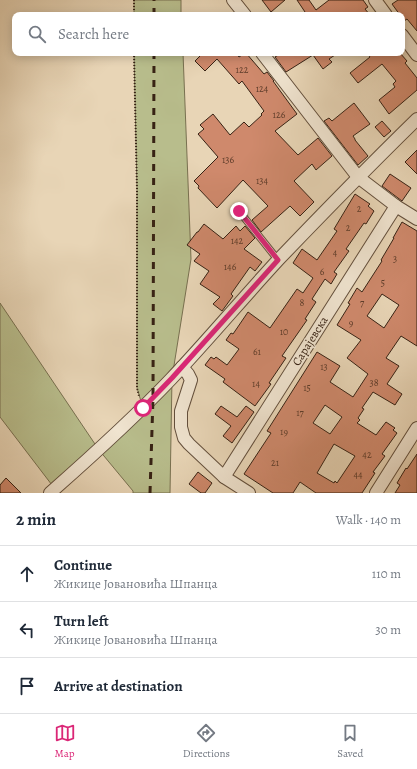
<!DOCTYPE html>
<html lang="en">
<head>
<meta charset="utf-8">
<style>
  :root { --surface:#fff; --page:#f6f6f7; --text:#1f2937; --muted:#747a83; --line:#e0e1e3; --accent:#db2777 }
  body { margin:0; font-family:Alegreya,serif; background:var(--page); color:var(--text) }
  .stop { position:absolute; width:12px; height:12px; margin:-9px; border:3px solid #db2777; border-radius:50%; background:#fff }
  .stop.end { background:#db2777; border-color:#fff; box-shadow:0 1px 4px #0008 }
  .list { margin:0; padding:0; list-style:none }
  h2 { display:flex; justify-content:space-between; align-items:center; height:52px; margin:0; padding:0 16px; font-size:17px }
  h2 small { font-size:13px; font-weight:400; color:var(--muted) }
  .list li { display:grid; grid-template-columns:26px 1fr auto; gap:12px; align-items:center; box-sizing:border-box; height:56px; padding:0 16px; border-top:1px solid var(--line) }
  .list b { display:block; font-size:15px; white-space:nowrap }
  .list p { margin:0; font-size:13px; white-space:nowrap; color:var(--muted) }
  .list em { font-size:13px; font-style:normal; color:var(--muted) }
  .icon { flex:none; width:22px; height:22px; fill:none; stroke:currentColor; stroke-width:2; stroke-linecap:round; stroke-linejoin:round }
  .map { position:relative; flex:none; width:417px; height:493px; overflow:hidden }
  .search { position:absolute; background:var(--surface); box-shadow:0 2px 10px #0003; left:12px; right:12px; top:12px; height:44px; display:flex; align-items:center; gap:10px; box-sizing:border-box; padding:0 14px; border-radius:8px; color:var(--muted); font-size:15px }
  .sheet { height:220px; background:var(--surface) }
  nav { display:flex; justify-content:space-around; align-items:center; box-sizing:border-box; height:56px; border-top:1px solid var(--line); background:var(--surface); font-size:11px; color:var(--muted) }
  nav a { display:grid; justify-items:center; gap:2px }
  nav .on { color:var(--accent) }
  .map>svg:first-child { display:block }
  .green { fill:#b8bd8c; stroke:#787050 }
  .building { fill:#cf896c; stroke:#372214; fill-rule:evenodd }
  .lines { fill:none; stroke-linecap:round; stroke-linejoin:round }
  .service-casing { stroke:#634f3c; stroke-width:8 }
  .minor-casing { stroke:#634f3c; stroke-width:14 }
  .path { stroke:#372214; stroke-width:2; stroke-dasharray:1 2; stroke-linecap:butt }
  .service { stroke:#f0e4d0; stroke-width:6 }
  .minor { stroke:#f0e4d0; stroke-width:12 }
  .rail { stroke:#372214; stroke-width:3; stroke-dasharray:7 7; stroke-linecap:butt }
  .route { stroke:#db2777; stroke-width:5 }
  .labels { text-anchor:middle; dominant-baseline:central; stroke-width:3; stroke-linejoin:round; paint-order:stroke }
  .number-label { font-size:10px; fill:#5d3c2a }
  .street-label { font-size:12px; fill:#372214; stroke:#f0e4d0 }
</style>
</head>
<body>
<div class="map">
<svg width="417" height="493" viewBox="0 0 417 493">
  <rect width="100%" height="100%" fill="#e8d5b6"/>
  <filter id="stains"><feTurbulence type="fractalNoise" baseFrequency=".005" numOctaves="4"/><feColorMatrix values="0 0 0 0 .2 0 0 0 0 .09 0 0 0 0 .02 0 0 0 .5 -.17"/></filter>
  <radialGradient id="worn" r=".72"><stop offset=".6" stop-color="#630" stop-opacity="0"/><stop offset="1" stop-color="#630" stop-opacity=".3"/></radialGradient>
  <g class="green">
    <rect x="134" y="0" width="47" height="15"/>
    <polygon points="134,53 183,53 191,259 172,378 170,493 133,493 133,491 99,450 55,489 0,417 0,303 99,450 143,408 137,388 137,189"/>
  </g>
  <g class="building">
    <polygon points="262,0 285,0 271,12"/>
    <polygon points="297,0 309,0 316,10 329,0 363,0 368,7 365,9 370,15 307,15"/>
    <polygon points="398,0 417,0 417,31 407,19 404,21 402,18 402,15 400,15 392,4"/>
    <polygon points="203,53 236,53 239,57 242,55 243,56 246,53 264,74 267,72 274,81 273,81 297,114 275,131 298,155 318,138 332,156 316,170 312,164 294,181 314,202 300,216 290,206 261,232 252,220 268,206 243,180 217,208 198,188 199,186 194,181 218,157 198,134 204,129 200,125 213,114 230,135 244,122 249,127 262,115 261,114 264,111 242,81 239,84 217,59 205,71 195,61"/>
    <polygon points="282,53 338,53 329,59 332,62 323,69 313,55 286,72 275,57"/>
    <polygon points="367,53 400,53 407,61 405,63 417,78 417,90 389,114 379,100 395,87 393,84 396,81 382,64 358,83 350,73 370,57"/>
    <polygon points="354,103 370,124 353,136 355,139 355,140 368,156 358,165 324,121 329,118 332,121"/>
    <polygon points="382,121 391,131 384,137 375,127"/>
    <polygon points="417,150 417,174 405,162"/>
    <polygon points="390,174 411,188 402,201 382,186"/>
    <polygon points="355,194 370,204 368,206 374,211 366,224 364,223 346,249 349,251 334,272 337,274 331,284 325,279 312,299 316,302 305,319 307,320 282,356 286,358 269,383 271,384 255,406 223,382 225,379 205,365 211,357 214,359 216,357 227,365 239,349 226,340 231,333 233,334 248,312 270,328 297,289 303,293 313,278 293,263 302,249 317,260 337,231 334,229"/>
    <path d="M402,222L417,231V346L401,336L386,358L399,366L387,384L402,394L395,405L373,392L362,408L364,409L358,418L360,420L357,423L376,435L386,422L395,428L393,430L397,433L382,454L385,456L373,472L375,473L362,493H316L300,482L293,493H273L244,474L271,433L267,431L317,352L340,366L330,382L353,397L368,374L347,358L361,340L337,325L350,304L348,303L357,288L362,292L382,261L381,260L394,238H393ZM382,294L399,305L384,328L367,316ZM325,405L342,417L330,434L313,423ZM334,444L355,456L337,483L335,481L334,483L317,473Z"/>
    <polygon points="204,224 223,239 236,226 240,231 245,226 255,238 244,249 262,262 255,271 250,267 231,294 233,296 222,311 213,304 220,297 200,284 209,271 194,261 200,254 187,245 197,232 198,232"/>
    <polygon points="221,406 237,417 246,406 254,412 232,443 223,436 231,426 215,414"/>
    <polygon points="417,454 417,493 395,493 400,485 397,483 406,468 407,469"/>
    <polygon points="198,472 212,483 205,493 201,493 189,484"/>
    <polygon points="6,478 21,493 0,493 0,485"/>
  </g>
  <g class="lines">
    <g class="service-casing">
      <polyline id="service" points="239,211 278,260"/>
    </g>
    <g class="minor-casing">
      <g id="minor">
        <polyline points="233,0 245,15"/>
        <polyline points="375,0 386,15"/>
        <polyline points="402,35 417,55"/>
        <polyline points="262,53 358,177 396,206 417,219"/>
        <polyline points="182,367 188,374 191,380 181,411 181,427 184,438 189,444 224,477 249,493"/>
        <polyline points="224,477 396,206"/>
        <path d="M50,493C92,456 133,419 171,379C208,340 242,299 279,259C324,212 370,165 417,119"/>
        <polyline points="376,493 417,428"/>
      </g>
    </g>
    <g class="path">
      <polyline points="134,0 134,15"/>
      <polyline points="134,53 137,189 137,388 139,396"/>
    </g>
    <use href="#service" class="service"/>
    <use href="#minor" class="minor"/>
    <g class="rail">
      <polyline points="154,15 154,0"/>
      <polyline points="150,493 153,398 154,53"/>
    </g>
  </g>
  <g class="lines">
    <polyline class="route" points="143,408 172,378 278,260 239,211"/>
  </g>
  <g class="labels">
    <g class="number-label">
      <text x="242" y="69">122</text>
      <text x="262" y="88">124</text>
      <text x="279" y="114">126</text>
      <text x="228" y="159">136</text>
      <text x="262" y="180">134</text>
      <text x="359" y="208">2</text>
      <text x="348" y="227">2</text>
      <text x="237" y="240">142</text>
      <text x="335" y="252">4</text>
      <text x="395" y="258">3</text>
      <text x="230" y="266">146</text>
      <text x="322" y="271">6</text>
      <text x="383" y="282">5</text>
      <text x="302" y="302">8</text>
      <text x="362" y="302">7</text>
      <text x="351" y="322">9</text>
      <text x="284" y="331">10</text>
      <text x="257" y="351">61</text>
      <text x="324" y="366">13</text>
      <text x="374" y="382">38</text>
      <text x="256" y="383">14</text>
      <text x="307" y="387">15</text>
      <text x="300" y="412">17</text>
      <text x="284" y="431">19</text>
      <text x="367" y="454">42</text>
      <text x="275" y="462">21</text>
      <text x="358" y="474">44</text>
    </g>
    <g class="street-label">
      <text transform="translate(310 341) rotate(-58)">Сарајевска</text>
    </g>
  </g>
  <rect width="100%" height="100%" filter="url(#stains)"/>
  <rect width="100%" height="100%" fill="url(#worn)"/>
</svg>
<div class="stop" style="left:143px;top:408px"></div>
<div class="stop end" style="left:239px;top:211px"></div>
<div class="search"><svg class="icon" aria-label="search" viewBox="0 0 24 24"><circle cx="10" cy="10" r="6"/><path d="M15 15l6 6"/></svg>Search here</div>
</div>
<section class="sheet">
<h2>2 min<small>Walk · 140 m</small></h2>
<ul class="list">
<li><svg class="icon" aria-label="ahead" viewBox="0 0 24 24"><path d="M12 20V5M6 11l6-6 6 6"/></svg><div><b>Continue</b><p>Жикице Јовановића Шпанца</p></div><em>110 m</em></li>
<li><svg class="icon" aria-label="left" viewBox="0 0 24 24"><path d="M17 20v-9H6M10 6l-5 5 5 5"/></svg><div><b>Turn left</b><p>Жикице Јовановића Шпанца</p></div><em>30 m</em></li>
<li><svg class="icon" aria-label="arrive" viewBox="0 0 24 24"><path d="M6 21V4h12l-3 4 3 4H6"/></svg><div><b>Arrive at destination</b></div></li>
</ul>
</section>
<nav>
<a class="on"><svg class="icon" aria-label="map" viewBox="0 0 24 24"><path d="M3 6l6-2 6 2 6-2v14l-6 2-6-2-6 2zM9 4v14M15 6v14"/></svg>Map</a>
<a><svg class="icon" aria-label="directions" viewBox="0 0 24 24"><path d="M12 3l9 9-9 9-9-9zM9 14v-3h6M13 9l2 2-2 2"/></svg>Directions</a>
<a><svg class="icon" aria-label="saved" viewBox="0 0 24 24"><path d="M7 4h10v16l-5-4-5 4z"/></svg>Saved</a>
</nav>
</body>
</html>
